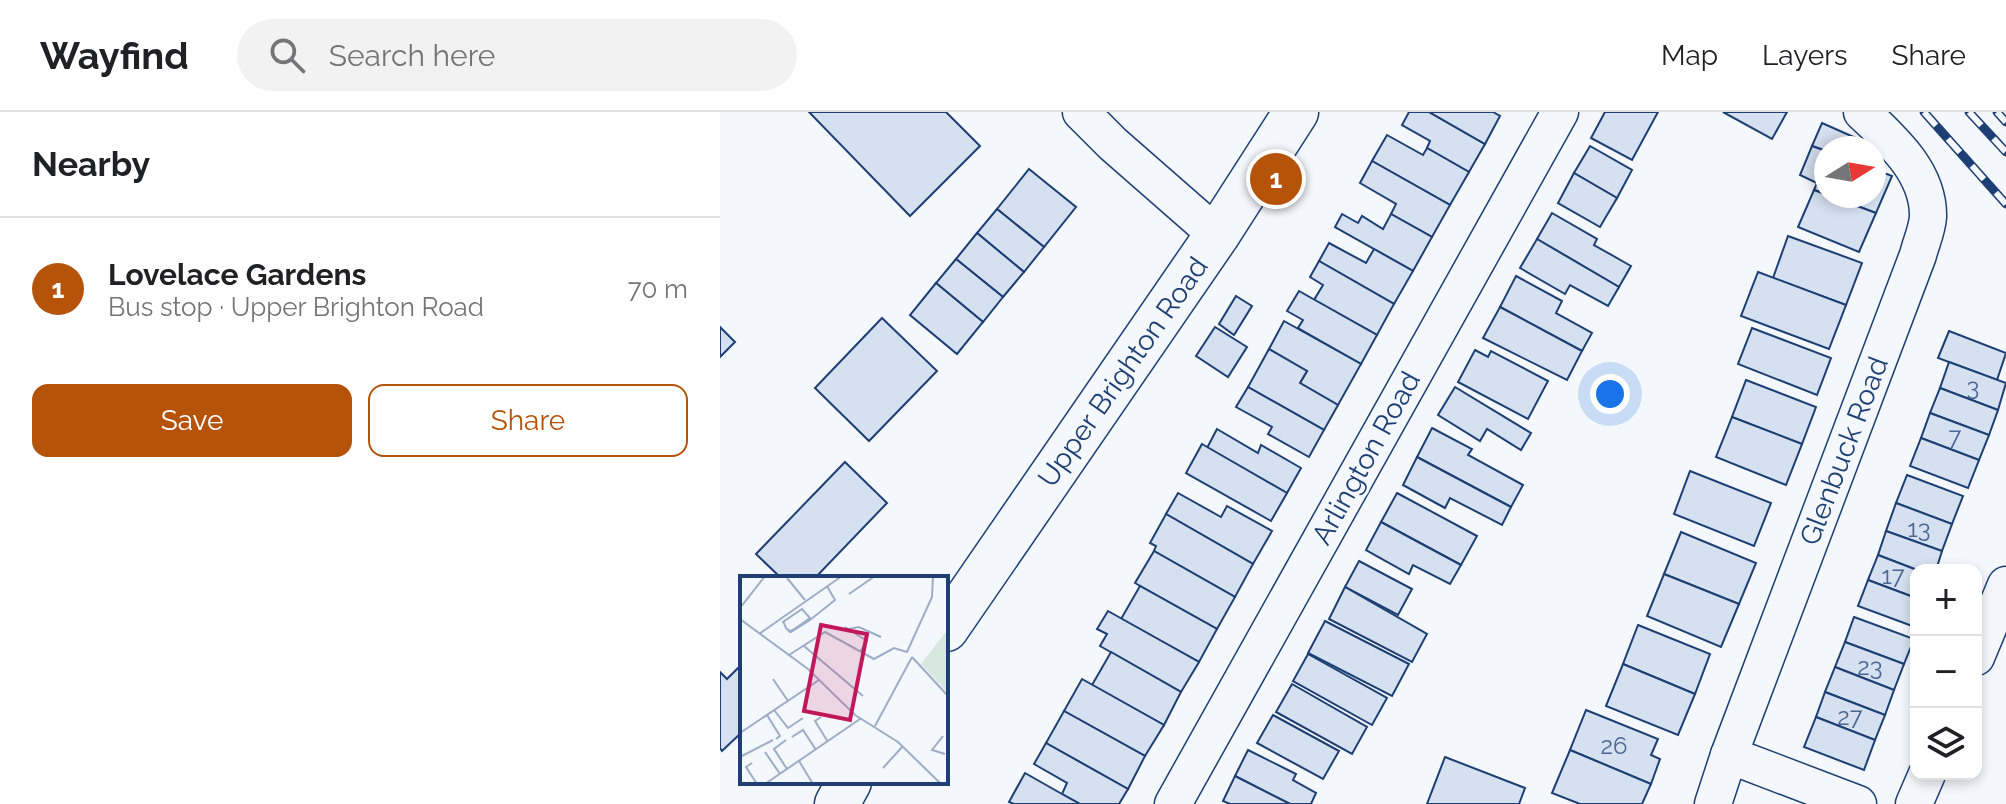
<!DOCTYPE html>
<html lang="en">
<head>
<meta charset="utf-8">
<style>
  :root { --surface:#fff; --page:#f2f2f2; --text:#202124; --muted:#757577; --line:#e0e0e0; --accent:#b45309 }
  body { margin:0; font-family:Raleway,sans-serif; background:var(--page); color:var(--text) }
  .controls { position:absolute; right:24px; bottom:24px; display:grid; overflow:hidden; border-radius:16px; box-shadow:0 4px 12px #0003 }
  .controls button { width:72px; height:72px; display:grid; place-items:center; padding:0; border:0; border-bottom:2px solid var(--line); background:var(--surface); color:var(--text); font:40px sans-serif }
  .compass { position:absolute; left:1094px; top:24px; width:72px; height:72px; border-radius:50%; background:var(--surface); box-shadow:0 4px 12px #0003; rotate:79deg }
  .you { position:absolute; left:890px; top:282px; width:28px; height:28px; margin:-20px; border:6px solid #fff; border-radius:50%; background:#1a73e8; box-shadow:0 0 0 12px #1a73e833 }
  .badge { display:grid; place-items:center; width:52px; height:52px; border-radius:50%; background:var(--accent); color:#fff; font-size:26px; font-weight:700 }
  .pin { position:absolute; translate:-50% -50%; border:4px solid #fff; box-shadow:0 2px 8px #0006 }
  .list { margin:0; padding:0; list-style:none }
  h2 { display:flex; justify-content:space-between; align-items:center; height:104px; margin:0; padding:0 32px; font-size:34px }
  h2 small { font-size:26px; font-weight:400; color:var(--muted) }
  .list li { display:grid; grid-template-columns:52px 1fr auto; gap:24px; align-items:center; box-sizing:border-box; height:144px; padding:0 32px; border-top:2px solid var(--line) }
  .list b { display:block; font-size:30px; white-space:nowrap }
  .list p { margin:0; font-size:26px; white-space:nowrap; color:var(--muted) }
  .list em { font-size:26px; font-style:normal; color:var(--muted) }
  .actions { display:flex; gap:16px; padding:24px 32px }
  .actions a { flex:1; padding:18px 0; border:2px solid var(--accent); border-radius:16px; text-align:center; font-size:28px; color:var(--accent) }
  .actions .main { background:var(--accent); color:#fff }
  .icon { flex:none; width:44px; height:44px; fill:none; stroke:currentColor; stroke-width:2; stroke-linecap:round; stroke-linejoin:round }
  .map { position:relative; flex:none; width:1286px; height:692px; overflow:hidden }
  header { display:flex; align-items:center; gap:48px; box-sizing:border-box; height:112px; padding:0 40px; background:var(--surface); border-bottom:2px solid var(--line) }
  header strong { font-size:38px }
  nav { display:flex; gap:44px; margin-inline-start:auto; font-size:28px }
  .search { width:560px; height:72px; background:var(--page); display:flex; align-items:center; gap:20px; box-sizing:border-box; padding:0 28px; border-radius:44px; color:var(--muted); font-size:30px }
  main { display:flex }
  aside { flex:1; background:var(--surface) }
  .map>svg:first-child { display:block }
  .building { fill:#d5e0f0; stroke:#1d3f73; stroke-width:2 }
  .lines { fill:none; stroke-linecap:round; stroke-linejoin:round }
  .street-casing { stroke:#1d3f73; stroke-width:39 }
  .primary-casing { stroke:#1d3f73; stroke-width:47 }
  .street { stroke:#f4f7fb; stroke-width:36 }
  .primary { stroke:#f4f7fb; stroke-width:44 }
  .rail-casing { stroke:#1d3f73; stroke-width:9 }
  .rail { stroke:#f4f7fb; stroke-width:6; stroke-dasharray:18; stroke-linecap:butt }
  .labels { text-anchor:middle; dominant-baseline:central; stroke-width:6; stroke-linejoin:round; paint-order:stroke }
  .number-label { font-size:24px; fill:#4b6792 }
  .street-label { font-size:28px; fill:#1d3f73; stroke:#f4f7fb }
  .inset-road { fill:none; stroke:#9eadc5; stroke-width:2 }
  .view { fill:#c2185b; fill-opacity:0.15; stroke:#c2185b; stroke-width:4 }
  .inset-edge { fill:none; stroke:#1d3f73; stroke-width:4 }
</style>
</head>
<body>
<header>
<strong>Wayfind</strong>
<div class="search"><svg class="icon" aria-label="search" viewBox="0 0 24 24"><circle cx="10" cy="10" r="6"/><path d="M15 15l6 6"/></svg>Search here</div>
<nav><a>Map</a><a>Layers</a><a>Share</a></nav>
</header>
<main>
<aside>
<h2>Nearby<small></small></h2>
<ul class="list">
<li><span class="badge">1</span><div><b>Lovelace Gardens</b><p>Bus stop · Upper Brighton Road</p></div><em>70 m</em></li>
</ul>
<div class="actions"><a class="main">Save</a><a>Share</a></div>
</aside>
<div class="map">
<svg width="1286" height="692" viewBox="0 0 1286 692">
  <rect width="100%" height="100%" fill="#f4f7fb"/>
  <g class="building">
    <polygon points="89,0 226,0 260,34 190,104"/>
    <polygon points="689,0 709,0 765,32 749,60 707,36 710,29 682,13"/>
    <polygon points="709,0 773,0 780,4 765,32"/>
    <polygon points="885,0 938,0 912,48 871,26"/>
    <polygon points="1003,0 1067,0 1052,27"/>
    <polygon points="1102,11 1136,26 1132,36 1106,36 1106,39 1092,34"/>
    <polygon points="667,23 703,43 707,36 749,60 730,93 652,49"/>
    <polygon points="870,34 912,58 897,86 854,61"/>
    <polygon points="1092,34 1106,39 1106,82 1094,78 1097,71 1080,63"/>
    <polygon points="652,49 730,93 712,125 671,102 676,92 640,71"/>
    <polygon points="309,57 356,95 324,135 277,97"/>
    <polygon points="1154,57 1172,64 1156,101 1111,84 1154,84"/>
    <polygon points="854,61 897,86 880,115 838,91"/>
    <polygon points="1094,78 1156,101 1139,140 1078,115"/>
    <polygon points="277,97 324,135 304,160 257,121"/>
    <polygon points="832,101 877,127 874,133 911,154 899,175 817,127"/>
    <polygon points="622,102 638,111 642,104 663,117 671,102 712,125 693,159 615,115"/>
    <polygon points="257,121 304,160 283,185 236,147"/>
    <polygon points="1068,124 1142,151 1126,193 1053,166"/>
    <polygon points="817,127 899,175 888,194 850,173 845,182 800,156"/>
    <polygon points="609,131 646,151 654,137 693,159 674,192 599,149"/>
    <polygon points="236,147 283,185 263,210 216,171"/>
    <polygon points="599,149 674,192 657,223 594,188 603,173 590,165"/>
    <polygon points="1038,160 1126,193 1109,237 1021,204"/>
    <polygon points="796,164 842,189 836,201 872,221 862,239 780,195"/>
    <polygon points="216,171 263,210 237,242 190,203"/>
    <polygon points="579,179 657,223 641,252 578,216 583,208 567,199"/>
    <polygon points="516,184 532,194 514,223 499,212"/>
    <polygon points="780,195 862,239 847,268 763,226"/>
    <polygon points="162,206 217,259 149,329 95,276"/>
    <polygon points="564,209 641,252 618,293 580,271 587,259 549,237"/>
    <polygon points="0,215 15,230 0,245"/>
    <polygon points="495,215 527,235 508,265 476,244"/>
    <polygon points="1032,216 1111,246 1097,283 1018,252"/>
    <polygon points="1229,219 1286,241 1277,268 1218,246"/>
    <polygon points="549,237 587,259 580,271 618,293 604,318 528,275"/>
    <polygon points="755,238 768,245 771,239 828,269 808,307 738,270"/>
    <polygon points="1229,250 1286,271 1278,298 1220,276"/>
    <polygon points="1026,268 1096,295 1082,332 1012,305"/>
    <polygon points="528,275 604,318 589,345 548,322 552,315 516,295"/>
    <polygon points="735,275 811,321 801,338 767,317 760,329 718,303"/>
    <polygon points="1220,276 1278,298 1269,323 1210,301"/>
    <polygon points="1210,301 1269,323 1259,348 1201,326"/>
    <polygon points="1012,305 1082,332 1066,373 996,345"/>
    <polygon points="712,316 752,337 748,343 803,373 791,395 697,345"/>
    <polygon points="497,317 538,341 541,333 581,356 567,381 487,336"/>
    <polygon points="1201,326 1259,348 1248,376 1190,354"/>
    <polygon points="482,332 567,381 551,409 466,361"/>
    <polygon points="697,345 791,395 782,413 730,386 725,396 683,373"/>
    <polygon points="125,350 167,391 95,466 61,466 36,442"/>
    <polygon points="970,359 1051,391 1034,434 954,402"/>
    <polygon points="1187,363 1243,384 1232,412 1176,391"/>
    <polygon points="458,381 501,405 507,394 552,419 533,452 446,402"/>
    <polygon points="677,381 757,424 741,453 661,410"/>
    <polygon points="1176,391 1232,412 1222,439 1166,419"/>
    <polygon points="446,402 533,452 515,485 434,439 436,434 430,431"/>
    <polygon points="661,410 741,453 730,472 693,453 689,462 646,438"/>
    <polygon points="1166,419 1222,439 1216,458 1197,458 1158,443"/>
    <polygon points="961,420 1036,451 1019,492 944,462"/>
    <polygon points="434,439 515,485 497,517 415,471"/>
    <polygon points="1158,443 1197,458 1196,486 1148,468"/>
    <polygon points="639,449 692,477 678,503 625,475"/>
    <polygon points="944,462 1019,492 1001,535 927,504"/>
    <polygon points="1148,468 1196,486 1195,515 1138,494"/>
    <polygon points="420,474 497,517 479,550 401,507"/>
    <polygon points="625,475 707,522 692,550 609,507"/>
    <polygon points="388,499 479,550 461,580 380,534 387,522 377,517"/>
    <polygon points="1134,505 1194,527 1184,552 1125,530"/>
    <polygon points="605,509 689,552 672,584 588,541"/>
    <polygon points="918,513 990,542 975,582 903,552"/>
    <polygon points="1125,530 1184,552 1174,578 1115,555"/>
    <polygon points="391,540 461,580 444,613 372,573"/>
    <polygon points="588,542 667,586 652,613 573,569"/>
    <polygon points="22,552 22,620 2,639 0,636 0,560 7,567"/>
    <polygon points="903,552 975,582 958,623 886,594"/>
    <polygon points="1115,555 1174,578 1165,603 1105,580"/>
    <polygon points="362,567 444,613 425,644 344,599"/>
    <polygon points="572,572 647,615 632,642 556,600"/>
    <polygon points="1105,580 1165,603 1155,628 1096,605"/>
    <polygon points="866,598 938,627 931,643 940,647 931,672 850,638"/>
    <polygon points="344,599 425,644 408,677 326,631"/>
    <polygon points="553,603 619,639 603,667 537,631"/>
    <polygon points="1096,605 1155,628 1144,658 1084,635"/>
    <polygon points="326,631 408,677 399,692 360,692 342,682 347,671 314,652"/>
    <polygon points="528,638 576,662 573,668 596,681 591,692 570,692 515,664"/>
    <polygon points="850,638 931,672 922,692 860,692 832,681"/>
    <polygon points="725,645 805,676 799,692 707,692"/>
    <polygon points="305,661 342,682 360,692 294,692 289,690"/>
    <polygon points="515,664 570,692 510,692 503,689"/>
  </g>
  <g class="lines">
    <g class="street-casing">
      <g id="street">
        <polyline points="361,0 393,32 497,123"/>
        <polyline points="1256,545 1286,473"/>
        <polyline points="1009,643 1138,692"/>
        <polyline points="453,692 840,0"/>
        <path d="M993,692L1009,643L1198,143C1201,131 1207,118 1208,105C1209,61 1173,29 1142,0"/>
        <polyline points="1194,692 1207,662"/>
      </g>
    </g>
    <g class="primary-casing">
      <g id="primary">
        <polyline points="226,517 497,123 576,0"/>
        <polyline points="117,692 129,670"/>
      </g>
    </g>
    <use href="#street" class="street"/>
    <use href="#primary" class="primary"/>
    <g class="rail-casing">
      <g id="rail">
        <polyline points="1204,0 1286,92"/>
        <polyline points="1249,0 1286,40"/>
        <polyline points="1277,0 1286,10"/>
      </g>
    </g>
    <use href="#rail" class="rail"/>
  </g>
  <g class="labels">
    <g class="number-label">
      <text x="1253" y="274">3</text>
      <text x="1235" y="324">7</text>
      <text x="1199" y="416">13</text>
      <text x="1173" y="463">17</text>
      <text x="1150" y="554">23</text>
      <text x="1130" y="604">27</text>
      <text x="894" y="633">26</text>
    </g>
    <g class="street-label">
      <text transform="translate(403 260) rotate(-55)">Upper Brighton Road</text>
      <text transform="translate(1124 339) rotate(-69)">Glenbuck Road</text>
      <text transform="translate(646 346) rotate(-61)">Arlington Road</text>
    </g>
  </g>
  <g transform="translate(20 464)">
    <rect width="208" height="208" fill="#f4f7fb"/>
    <path d="M205,57L208,59V117L181,88Z" fill="#d7e8df"/>
    <path class="inset-road" d="M47,2L65,24M109,18L135,0M0,32L25,0M0,43L68,93L115,139L158,166L201,208M105,51L127,65L120,76M47,53L48,54L50,55L53,54L70,42L62,33L43,46L44,47L46,52L50,56H51L70,44L95,24L87,10M109,53L119,51L141,61M19,58L102,0M64,70L123,120M49,79L85,56L134,83L154,72L167,76L192,21L193,0M172,81L208,120M33,103L48,125M34,134L48,152L63,142M27,139L40,160L36,163M81,141L75,145L88,166M135,150L172,81M0,157L79,104M203,160L192,174L205,178M52,161L63,154L76,174M46,164L34,173L47,193M25,176L40,198M0,181L33,164M59,185L73,208M12,187L6,191L17,208M143,192L163,170M25,208L120,143"/>
    <path class="view" d="M81,49L127,58L110,144L64,135Z"/>
    <rect width="208" height="208" class="inset-edge"/>
  </g>
</svg>
<div class="controls">
<button>+</button>
<button>−</button>
<button><svg class="icon" aria-label="layers" viewBox="0 0 24 24"><path d="M12 4l9 5-9 5-9-5zM3 14l9 5 9-5"/></svg></button>
</div>
<svg class="compass" viewBox="-18 -18 36 36"><path d="M0-13l5 13h-10z" fill="#e53935"/><path d="M0 13l5-13h-10z" fill="#757577"/></svg>
<div class="you"></div>
<div class="pin badge" style="left:556px;top:67px">1</div>
</div>
</main>
</body>
</html>
